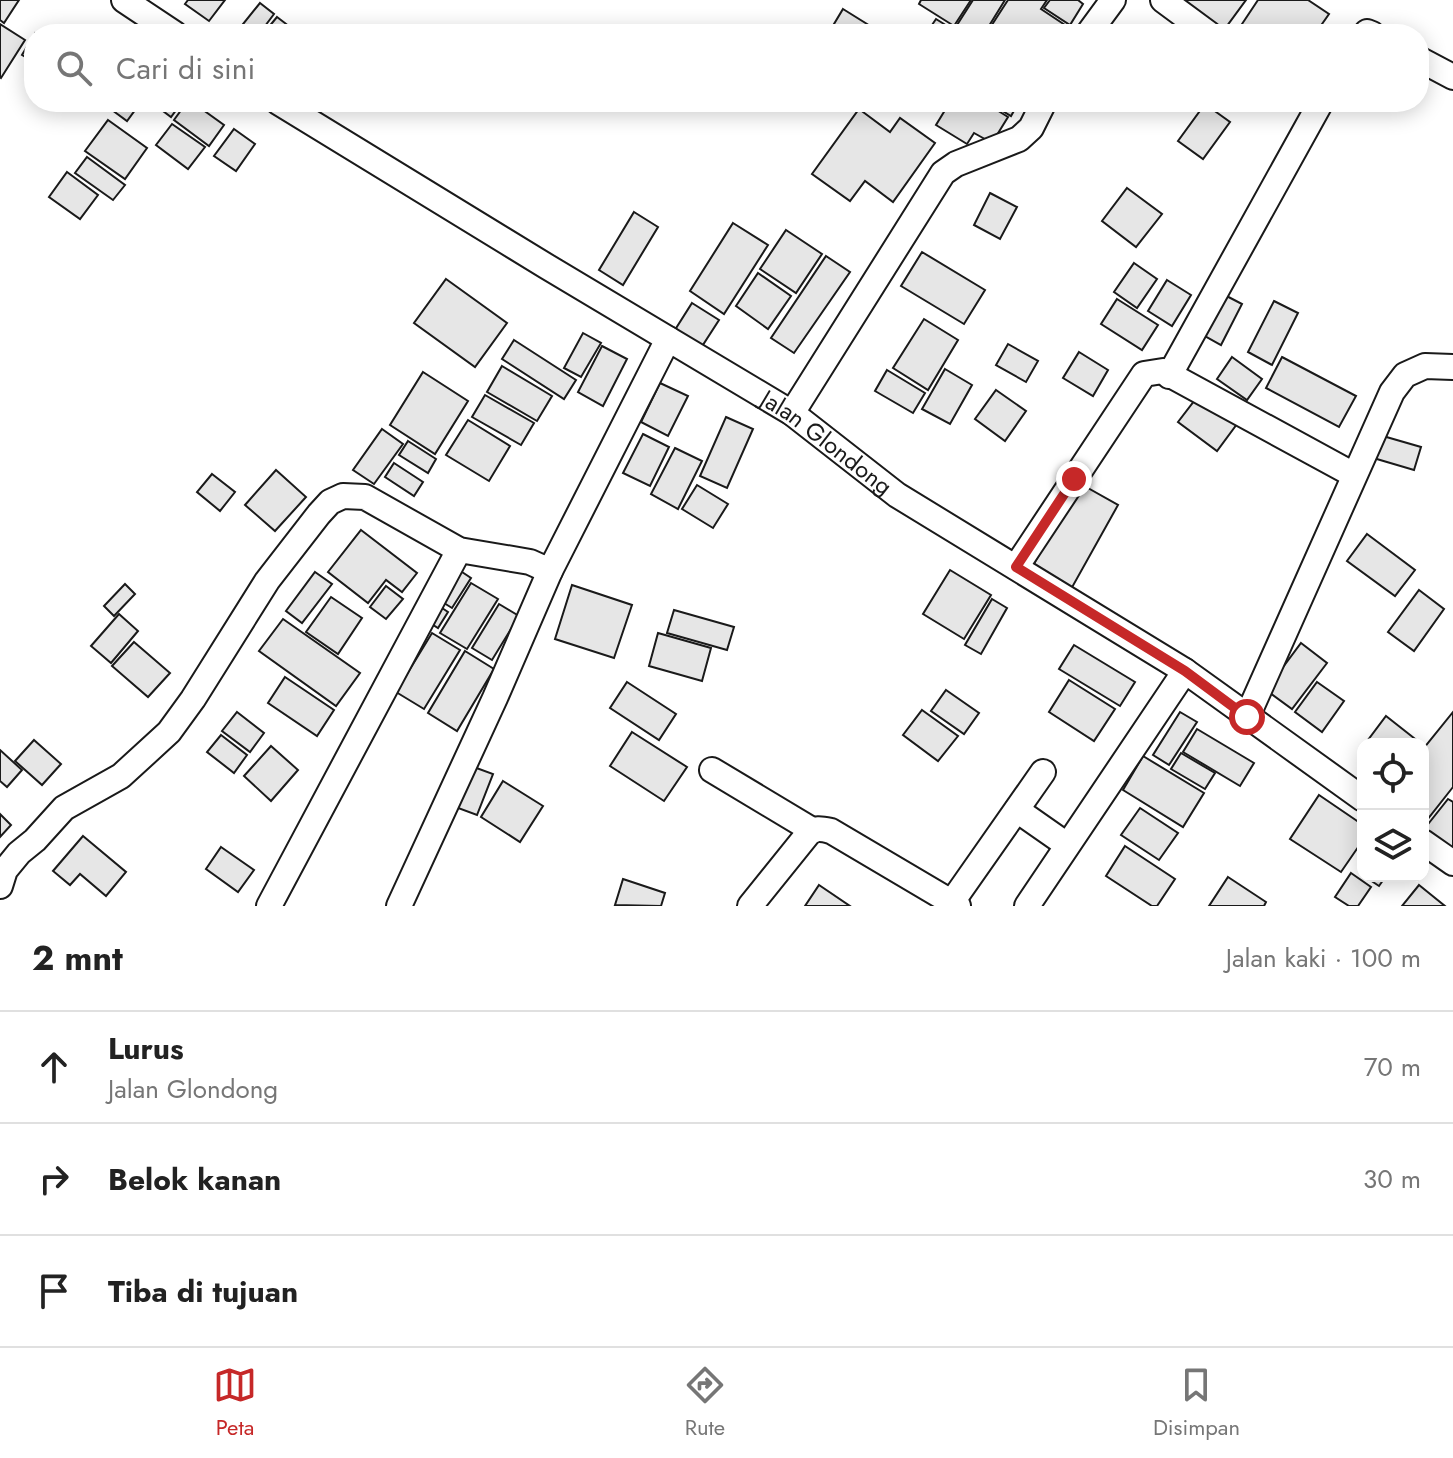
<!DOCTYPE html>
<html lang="id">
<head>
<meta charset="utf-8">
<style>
  :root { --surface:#fff; --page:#f6f6f6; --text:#222; --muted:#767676; --line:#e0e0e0; --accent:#c62828 }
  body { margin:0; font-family:Jost,sans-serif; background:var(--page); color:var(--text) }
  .controls { position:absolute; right:24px; bottom:24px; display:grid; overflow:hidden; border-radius:16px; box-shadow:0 4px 20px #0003 }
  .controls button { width:72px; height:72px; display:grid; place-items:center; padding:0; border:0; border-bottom:2px solid var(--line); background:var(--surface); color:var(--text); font:40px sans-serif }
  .stop { position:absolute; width:24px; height:24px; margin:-18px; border:6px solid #c62828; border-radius:50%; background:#fff }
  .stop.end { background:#c62828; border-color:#fff; box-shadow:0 2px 8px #0008 }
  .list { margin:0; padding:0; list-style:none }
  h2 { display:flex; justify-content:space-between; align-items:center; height:104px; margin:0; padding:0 32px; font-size:34px }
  h2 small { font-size:26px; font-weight:400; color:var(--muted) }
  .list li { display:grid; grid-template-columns:52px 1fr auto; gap:24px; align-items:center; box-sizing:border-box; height:112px; padding:0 32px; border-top:2px solid var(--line) }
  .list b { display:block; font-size:30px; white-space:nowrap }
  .list p { margin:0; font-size:26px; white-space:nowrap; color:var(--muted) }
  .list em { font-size:26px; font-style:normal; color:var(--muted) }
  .icon { flex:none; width:44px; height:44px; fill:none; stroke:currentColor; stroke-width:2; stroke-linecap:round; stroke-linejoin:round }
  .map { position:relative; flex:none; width:1453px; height:906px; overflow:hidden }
  .search { position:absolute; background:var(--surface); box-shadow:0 4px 20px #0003; left:24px; right:24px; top:24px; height:88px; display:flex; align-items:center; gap:20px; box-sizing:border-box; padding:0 28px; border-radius:32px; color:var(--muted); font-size:30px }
  .sheet { height:440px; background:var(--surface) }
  nav { display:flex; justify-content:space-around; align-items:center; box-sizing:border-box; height:112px; border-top:2px solid var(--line); background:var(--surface); font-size:22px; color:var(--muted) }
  nav a { display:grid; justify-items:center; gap:4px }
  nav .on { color:var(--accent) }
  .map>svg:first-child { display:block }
  .building { fill:#e6e6e6; stroke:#1a1a1a; stroke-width:2 }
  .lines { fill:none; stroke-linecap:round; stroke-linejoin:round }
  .minor-casing { stroke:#1a1a1a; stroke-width:28 }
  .minor { stroke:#fff; stroke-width:24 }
  .route { stroke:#c62828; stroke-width:10 }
  .labels { text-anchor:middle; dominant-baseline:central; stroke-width:6; stroke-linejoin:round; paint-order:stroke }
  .street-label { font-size:24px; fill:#1a1a1a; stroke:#fff }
</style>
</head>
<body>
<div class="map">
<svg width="1453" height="906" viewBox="0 0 1453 906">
  <rect width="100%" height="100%" fill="#fff"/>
  <g class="building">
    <polygon points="0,0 19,0 4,23 0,20"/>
    <polygon points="188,0 225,0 209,21 185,4"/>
    <polygon points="921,0 971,0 954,26 919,4"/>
    <polygon points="973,0 1005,0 984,34 971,34 957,25"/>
    <polygon points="1008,0 1047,0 1041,9 1068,27 1064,34 986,34"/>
    <polygon points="1050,0 1078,0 1083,4 1070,25 1044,8"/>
    <polygon points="1175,0 1246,0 1221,34"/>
    <polygon points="1258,0 1308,0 1329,14 1315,34 1300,34 1291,28 1288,34 1238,34 1236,33"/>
    <polygon points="260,3 274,14 259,34 235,34"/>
    <polygon points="843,9 883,34 828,34"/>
    <polygon points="277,17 298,33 297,34 263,34"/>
    <polygon points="936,19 952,29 949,34 926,34"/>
    <polygon points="0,24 25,40 1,78 0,77"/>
    <polygon points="34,35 34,62 22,55"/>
    <polygon points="117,102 141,102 127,121 112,110"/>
    <polygon points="151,102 182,102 171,117"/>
    <polygon points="187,102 192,102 224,125 209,146 174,120"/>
    <polygon points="950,102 984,102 1008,117 992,143 974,133 967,144 936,125"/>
    <polygon points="988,102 1019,102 1011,116"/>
    <polygon points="1205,104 1230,122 1203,159 1178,141"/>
    <polygon points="859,109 890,132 900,118 935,143 893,202 865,181 850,201 812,174"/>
    <polygon points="108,120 147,148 125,179 85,151"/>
    <polygon points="172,124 205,147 188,169 156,145"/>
    <polygon points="234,129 255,144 236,171 214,156"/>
    <polygon points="87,157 125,185 113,200 75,173"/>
    <polygon points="67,172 98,195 80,219 49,197"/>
    <polygon points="1127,188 1162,214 1136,247 1102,221"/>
    <polygon points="990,193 1017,207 1000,239 974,225"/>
    <polygon points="634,212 658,227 623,285 599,270"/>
    <polygon points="733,223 768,245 724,314 690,291"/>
    <polygon points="786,230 822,254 796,293 760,269"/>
    <polygon points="922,252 985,290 964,324 901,286"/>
    <polygon points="826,256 850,272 794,353 771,338"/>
    <polygon points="1134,263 1157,279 1137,308 1114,292"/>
    <polygon points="758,273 791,296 768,329 736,306"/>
    <polygon points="446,279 507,323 475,367 414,323"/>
    <polygon points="1167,280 1191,295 1172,326 1148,311"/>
    <polygon points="1217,291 1242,304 1221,345 1196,331"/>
    <polygon points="1117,299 1158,325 1142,350 1101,324"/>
    <polygon points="1274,301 1298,313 1272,365 1248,352"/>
    <polygon points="692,303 719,320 699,351 673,333"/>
    <polygon points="924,319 958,340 928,390 893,368"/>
    <polygon points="583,333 601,343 581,377 564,368"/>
    <polygon points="514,340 576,380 564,399 502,359"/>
    <polygon points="1008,344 1038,361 1026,382 996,365"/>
    <polygon points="602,346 627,359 603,406 578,392"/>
    <polygon points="1079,352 1108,370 1093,396 1063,378"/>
    <polygon points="1232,357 1262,379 1247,400 1217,379"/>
    <polygon points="1282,357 1356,396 1339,427 1266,388"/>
    <polygon points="502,366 552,396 537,421 487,392"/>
    <polygon points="945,369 972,385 950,424 922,409"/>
    <polygon points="887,370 925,393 913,413 875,391"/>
    <polygon points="423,372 468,401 435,454 390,425"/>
    <polygon points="660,383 688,396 668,436 641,422"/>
    <polygon points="996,390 1026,411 1005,441 975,419"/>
    <polygon points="485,395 534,423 521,445 472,417"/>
    <polygon points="1198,396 1237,424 1217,451 1178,422"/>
    <polygon points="726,417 753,429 727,488 700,476"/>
    <polygon points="468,420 510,446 489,481 446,455"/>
    <polygon points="382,429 403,444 374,484 353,470"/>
    <polygon points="643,434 669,447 650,486 623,473"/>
    <polygon points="1376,434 1421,447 1414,470 1370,457"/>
    <polygon points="408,441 436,459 428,473 399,455"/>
    <polygon points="675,448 702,461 678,509 651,494"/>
    <polygon points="394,463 423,482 414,496 385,477"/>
    <polygon points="276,470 306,497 275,531 245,505"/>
    <polygon points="212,474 235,492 220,511 197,492"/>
    <polygon points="1079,483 1118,505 1070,591 1031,569"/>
    <polygon points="697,485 728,504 713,528 682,509"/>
    <polygon points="361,530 417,573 402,592 386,580 368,603 328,572"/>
    <polygon points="1367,534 1415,570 1395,596 1347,561"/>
    <polygon points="456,568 471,578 452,608 436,598"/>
    <polygon points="950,570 991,595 964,639 923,614"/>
    <polygon points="315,572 332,584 302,623 286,611"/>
    <polygon points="471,583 498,599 467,649 440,633"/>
    <polygon points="125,584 135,594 114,616 104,606"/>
    <polygon points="572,585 632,605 614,658 555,639"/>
    <polygon points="386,586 403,599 386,619 370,607"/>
    <polygon points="1419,590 1444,609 1414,651 1388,632"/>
    <polygon points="331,597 362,618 338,654 306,632"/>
    <polygon points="992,599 1007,608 981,654 965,645"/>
    <polygon points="436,604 448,612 438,628 427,621"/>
    <polygon points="499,604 519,616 492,660 472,648"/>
    <polygon points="674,610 734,627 727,650 667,633"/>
    <polygon points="119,614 138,631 111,663 91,646"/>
    <polygon points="283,619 360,673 336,706 259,651"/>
    <polygon points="432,633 460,650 424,709 396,692"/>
    <polygon points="658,633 711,648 702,681 649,666"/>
    <polygon points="134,642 170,673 148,697 112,666"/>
    <polygon points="1301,643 1327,663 1292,709 1266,690"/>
    <polygon points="1074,645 1135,682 1120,706 1059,669"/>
    <polygon points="465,651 494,669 457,731 428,713"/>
    <polygon points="285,677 334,710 317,736 268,703"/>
    <polygon points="1069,680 1115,709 1094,741 1049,712"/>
    <polygon points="627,682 676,714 659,740 610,708"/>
    <polygon points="1317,682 1344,701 1322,732 1295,712"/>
    <polygon points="946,690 979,713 964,734 931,711"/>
    <polygon points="922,710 958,736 938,761 903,735"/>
    <polygon points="237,712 264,733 250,752 222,731"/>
    <polygon points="1180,712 1197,722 1169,765 1153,755"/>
    <polygon points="1453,712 1453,787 1423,825 1423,749"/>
    <polygon points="1386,716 1419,742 1418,744 1365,744"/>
    <polygon points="1197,729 1254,763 1240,786 1183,752"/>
    <polygon points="632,732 687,767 664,801 610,766"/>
    <polygon points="221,735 247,755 234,773 207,752"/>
    <polygon points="34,740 61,764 42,785 15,761"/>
    <polygon points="271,746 298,770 271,801 244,776"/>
    <polygon points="0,750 22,770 7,787 0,781"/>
    <polygon points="1181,753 1215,773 1205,789 1171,769"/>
    <polygon points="1143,756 1204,793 1183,827 1123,790"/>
    <polygon points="471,766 493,774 477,815 450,805"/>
    <polygon points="503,781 543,806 520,842 481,817"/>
    <polygon points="1319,795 1363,825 1363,840 1341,872 1290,839"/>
    <polygon points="1448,799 1453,802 1453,850 1425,828"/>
    <polygon points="1140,808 1178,833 1159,860 1121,835"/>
    <polygon points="0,814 11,825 0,837"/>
    <polygon points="83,836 126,872 106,896 80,874 70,885 53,871"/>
    <polygon points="1125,846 1175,879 1157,906 1152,906 1106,876"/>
    <polygon points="221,847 254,870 238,892 206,869"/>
    <polygon points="1351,873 1371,887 1358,906 1349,906 1335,897"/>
    <polygon points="1364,876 1386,876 1379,886"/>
    <polygon points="1228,877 1266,902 1264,906 1209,906"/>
    <polygon points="623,879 665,893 661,906 615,905"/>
    <polygon points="819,885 850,906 805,906"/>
    <polygon points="1419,885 1445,906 1402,906"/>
  </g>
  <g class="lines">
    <g class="minor-casing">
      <g id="minor">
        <polyline points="124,0 175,34"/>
        <polyline points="1163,0 1209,34"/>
        <polyline points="1088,34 1113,0"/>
        <polyline points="1366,34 1367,32 1372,34"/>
        <polyline points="1419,59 1453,77"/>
        <path id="s1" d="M278,102L546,266L792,413L897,495L1185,671L1363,799"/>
        <polyline points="1169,376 1321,102"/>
        <polyline points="792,413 943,173 956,164 1019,139 1031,128 1044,102"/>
        <polyline points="1016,567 1144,374 1163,371 1354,475"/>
        <polyline points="1247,717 1392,392 1405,375 1425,366 1453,367"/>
        <polyline points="712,770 812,830"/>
        <polyline points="1017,810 1067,845"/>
        <polyline points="1423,842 1453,863"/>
        <polyline points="0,886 5,870 19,853 35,840 64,808 121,776 169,732 193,699 267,581 319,514 330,502 343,496 365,497 459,550 530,562 550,571 668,339"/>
        <polyline points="952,902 1043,772"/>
        <polyline points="269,906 459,550"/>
        <polyline points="399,906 495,698 550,571"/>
        <path d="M750,906L808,834C815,827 822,829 831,831L958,906"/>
        <polyline points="1027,906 1185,671"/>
      </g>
    </g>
    <use href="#minor" class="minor"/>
  </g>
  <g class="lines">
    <polyline class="route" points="1074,479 1016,567 1185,671 1247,717"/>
  </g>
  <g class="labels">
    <g class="street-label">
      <text stroke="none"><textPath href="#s1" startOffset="646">Jalan Glondong</textPath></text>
    </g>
  </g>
</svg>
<div class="controls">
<button><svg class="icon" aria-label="locate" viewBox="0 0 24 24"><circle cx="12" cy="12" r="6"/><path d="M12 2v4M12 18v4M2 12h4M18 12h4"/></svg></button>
<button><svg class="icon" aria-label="layers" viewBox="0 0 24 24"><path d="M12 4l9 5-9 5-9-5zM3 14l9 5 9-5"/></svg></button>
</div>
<div class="stop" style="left:1247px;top:717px"></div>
<div class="stop end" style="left:1074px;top:479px"></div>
<div class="search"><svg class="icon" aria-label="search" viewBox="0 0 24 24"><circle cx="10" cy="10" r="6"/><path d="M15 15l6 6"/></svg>Cari di sini</div>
</div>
<section class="sheet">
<h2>2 mnt<small>Jalan kaki · 100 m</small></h2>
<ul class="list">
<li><svg class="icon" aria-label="ahead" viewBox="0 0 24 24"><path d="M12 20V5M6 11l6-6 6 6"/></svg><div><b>Lurus</b><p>Jalan Glondong</p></div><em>70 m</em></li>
<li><svg class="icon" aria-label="right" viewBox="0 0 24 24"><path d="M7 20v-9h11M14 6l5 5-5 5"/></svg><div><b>Belok kanan</b></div><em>30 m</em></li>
<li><svg class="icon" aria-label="arrive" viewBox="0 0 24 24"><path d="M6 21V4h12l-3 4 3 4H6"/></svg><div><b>Tiba di tujuan</b></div></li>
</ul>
</section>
<nav>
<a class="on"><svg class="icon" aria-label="map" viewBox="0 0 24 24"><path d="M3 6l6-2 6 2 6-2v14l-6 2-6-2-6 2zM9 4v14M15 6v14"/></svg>Peta</a>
<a><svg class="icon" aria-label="directions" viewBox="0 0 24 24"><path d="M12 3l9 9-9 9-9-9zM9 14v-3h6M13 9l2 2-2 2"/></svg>Rute</a>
<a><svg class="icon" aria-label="saved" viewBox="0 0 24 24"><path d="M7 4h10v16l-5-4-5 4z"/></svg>Disimpan</a>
</nav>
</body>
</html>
